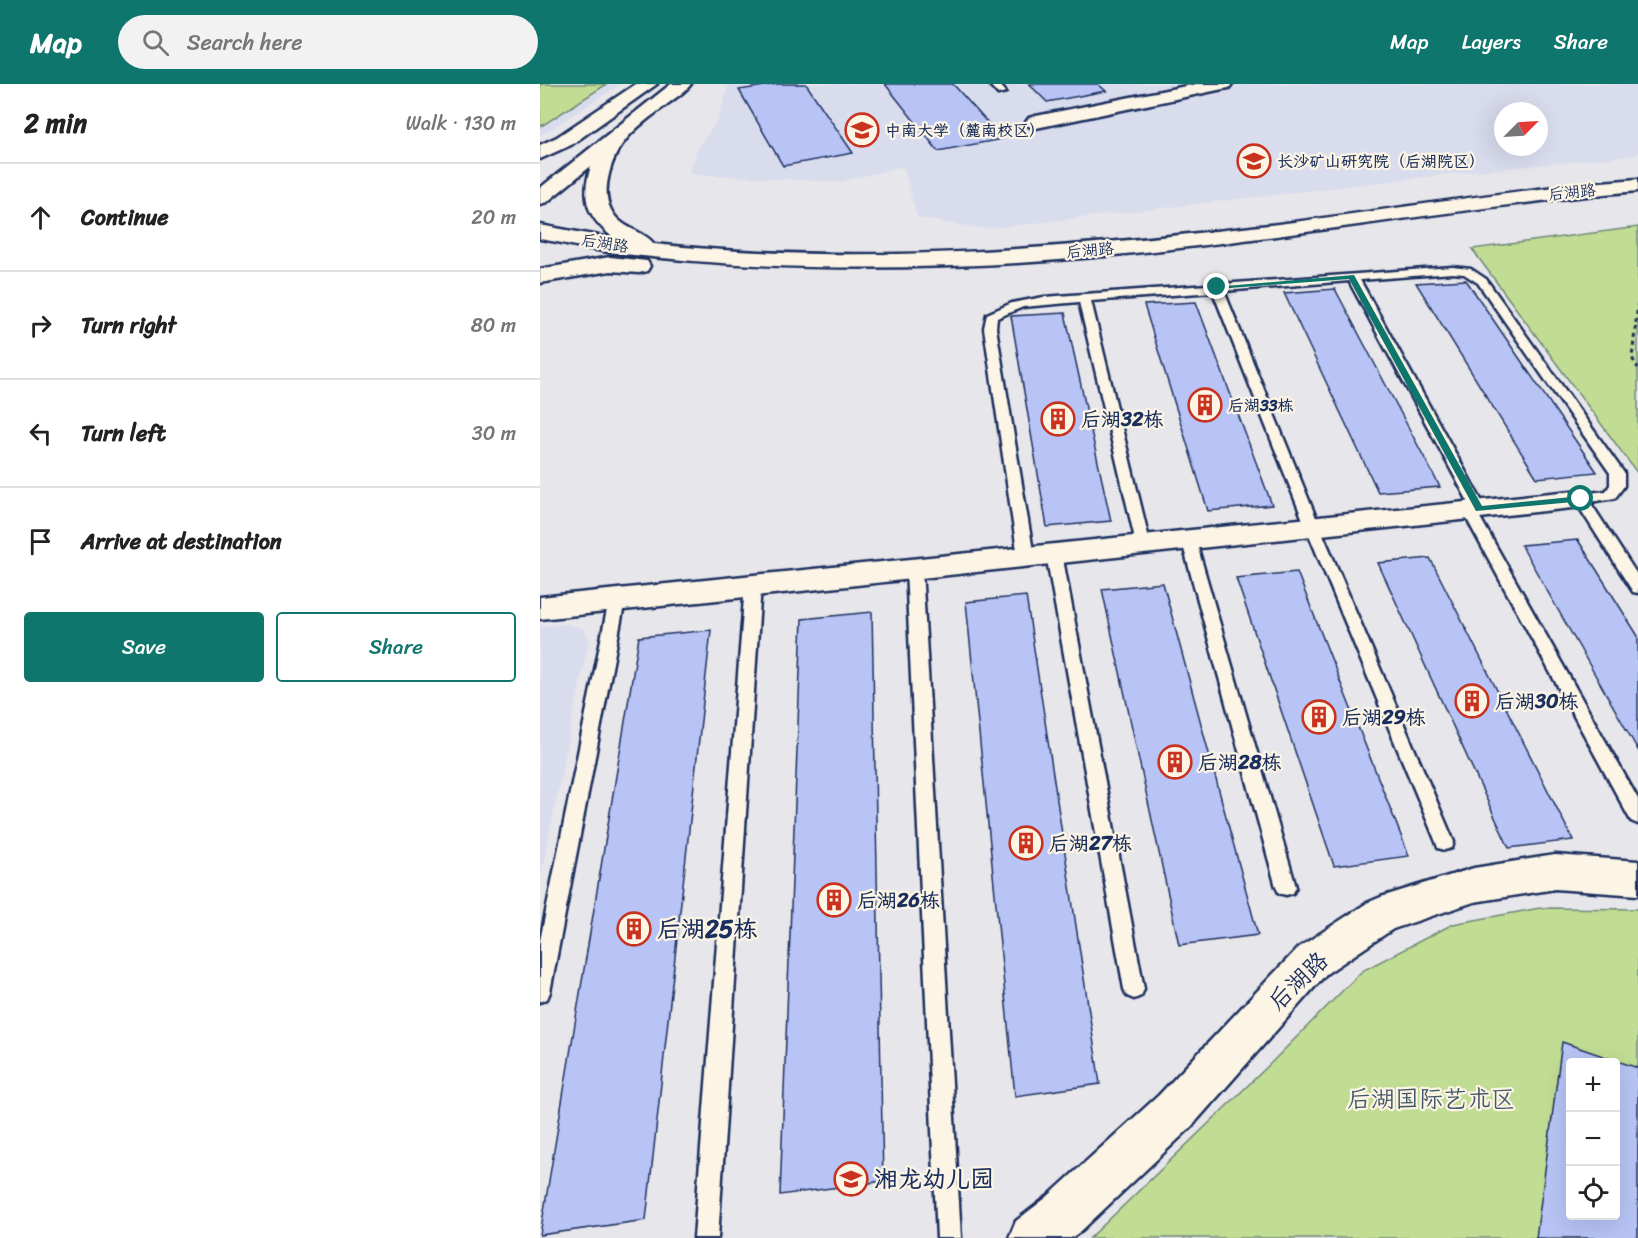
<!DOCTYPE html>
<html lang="en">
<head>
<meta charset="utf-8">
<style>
  :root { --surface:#fff; --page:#f2f2f2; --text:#222; --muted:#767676; --line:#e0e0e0; --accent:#0f766e }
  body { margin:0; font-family:Sriracha,"LXGW WenKai TC",sans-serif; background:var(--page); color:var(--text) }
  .controls { position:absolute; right:18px; bottom:18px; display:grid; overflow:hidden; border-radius:6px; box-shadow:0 6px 24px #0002 }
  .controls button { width:54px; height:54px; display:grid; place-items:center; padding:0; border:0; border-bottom:2px solid var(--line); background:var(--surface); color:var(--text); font:30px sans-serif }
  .compass { position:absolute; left:954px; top:18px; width:54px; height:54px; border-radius:50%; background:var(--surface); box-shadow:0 6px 24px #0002; rotate:66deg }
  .stop { position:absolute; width:18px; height:18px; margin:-14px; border:4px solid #0f766e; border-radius:50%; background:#fff }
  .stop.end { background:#0f766e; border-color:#fff; box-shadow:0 2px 6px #0008 }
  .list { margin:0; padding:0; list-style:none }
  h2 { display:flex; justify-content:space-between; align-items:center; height:78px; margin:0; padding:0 24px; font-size:26px }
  h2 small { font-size:20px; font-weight:400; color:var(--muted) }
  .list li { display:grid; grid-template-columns:39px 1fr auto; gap:18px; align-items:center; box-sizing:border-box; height:108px; padding:0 24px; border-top:2px solid var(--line) }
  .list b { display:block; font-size:22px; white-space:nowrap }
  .list em { font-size:20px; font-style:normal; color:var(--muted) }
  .actions { display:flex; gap:12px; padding:18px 24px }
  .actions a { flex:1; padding:14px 0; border:2px solid var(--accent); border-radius:6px; text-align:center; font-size:21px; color:var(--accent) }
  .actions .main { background:var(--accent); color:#fff }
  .icon { flex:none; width:33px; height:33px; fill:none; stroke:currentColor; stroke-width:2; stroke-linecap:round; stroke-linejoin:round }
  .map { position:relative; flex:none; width:1098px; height:1154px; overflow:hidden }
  header { display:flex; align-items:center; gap:36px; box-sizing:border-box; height:84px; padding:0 30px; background:var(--accent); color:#fff }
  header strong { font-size:28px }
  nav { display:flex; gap:33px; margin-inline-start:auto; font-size:21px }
  .search { width:420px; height:54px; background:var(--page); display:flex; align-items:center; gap:15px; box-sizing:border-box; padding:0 21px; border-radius:33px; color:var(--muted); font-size:22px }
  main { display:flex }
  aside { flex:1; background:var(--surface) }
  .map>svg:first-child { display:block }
  .built { fill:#d9dced; fill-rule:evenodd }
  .green { fill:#c1dc93; stroke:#6e8678; stroke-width:1.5; fill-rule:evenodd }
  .building { fill:#b7c4f5; stroke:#1b2f5e; stroke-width:1.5; fill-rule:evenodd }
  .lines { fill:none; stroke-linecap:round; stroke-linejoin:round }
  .lane-casing { stroke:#1b2f5e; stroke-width:5 }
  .street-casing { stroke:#1b2f5e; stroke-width:5 }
  .secondary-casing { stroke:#1b2f5e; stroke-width:5 }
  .path { stroke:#1b2f5e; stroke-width:3; stroke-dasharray:4 4; stroke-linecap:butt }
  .lane { fill:#fcf5e5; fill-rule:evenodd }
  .street { fill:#fcf5e5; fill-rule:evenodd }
  .secondary { fill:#fcf5e5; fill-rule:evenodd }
  .route { fill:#0f766e }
  .labels { text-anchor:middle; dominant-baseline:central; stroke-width:4.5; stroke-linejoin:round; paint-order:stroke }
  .far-poi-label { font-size:16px; font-weight:bold; fill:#1b2f5e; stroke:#fcf5e5; text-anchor:start }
  .far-street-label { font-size:16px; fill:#1b2f5e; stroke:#fcf5e5 }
  .poi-label { font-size:20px; font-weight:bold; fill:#1b2f5e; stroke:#fcf5e5; text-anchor:start }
  .near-poi-label { font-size:24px; font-weight:bold; fill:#1b2f5e; stroke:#fcf5e5; text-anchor:start }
  .near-street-label { font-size:24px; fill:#1b2f5e; stroke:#fcf5e5 }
  .near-park-label { font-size:24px; fill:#445a6b; stroke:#fcf5e5 }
</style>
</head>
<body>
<header>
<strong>Map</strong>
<div class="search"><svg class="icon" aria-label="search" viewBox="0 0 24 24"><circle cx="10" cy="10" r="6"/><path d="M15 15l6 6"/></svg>Search here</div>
<nav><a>Map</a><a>Layers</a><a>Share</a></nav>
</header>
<main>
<aside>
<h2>2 min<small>Walk · 130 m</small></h2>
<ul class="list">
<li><svg class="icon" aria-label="ahead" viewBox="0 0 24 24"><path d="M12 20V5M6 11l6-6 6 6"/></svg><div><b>Continue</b></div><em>20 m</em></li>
<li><svg class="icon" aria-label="right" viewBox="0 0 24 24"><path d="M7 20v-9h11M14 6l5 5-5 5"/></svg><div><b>Turn right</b></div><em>80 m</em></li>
<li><svg class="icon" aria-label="left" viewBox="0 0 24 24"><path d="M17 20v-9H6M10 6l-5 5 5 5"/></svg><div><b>Turn left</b></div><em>30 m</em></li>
<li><svg class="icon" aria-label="arrive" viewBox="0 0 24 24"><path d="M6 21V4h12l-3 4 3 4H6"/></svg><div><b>Arrive at destination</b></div></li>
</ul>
<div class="actions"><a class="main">Save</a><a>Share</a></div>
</aside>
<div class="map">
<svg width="1098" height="1154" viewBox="0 0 1098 1154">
  <rect width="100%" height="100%" fill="#e7e6ea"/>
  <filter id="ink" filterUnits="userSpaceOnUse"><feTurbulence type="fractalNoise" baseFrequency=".0167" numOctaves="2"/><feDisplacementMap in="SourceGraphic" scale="12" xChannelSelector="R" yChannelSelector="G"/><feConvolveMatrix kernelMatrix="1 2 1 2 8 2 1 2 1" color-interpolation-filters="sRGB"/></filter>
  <g filter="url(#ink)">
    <g class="built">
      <polygon points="0,0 81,0 0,52"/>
      <path d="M189,0H1098V71L910,90L446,145L377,134L363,82L301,98L149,90L158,62L178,37ZM963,27H999V63H963Z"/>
      <polygon points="26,540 42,544 49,554 0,795 0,543"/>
    </g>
    <g class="green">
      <polygon points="0,0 67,0 0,43"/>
      <polygon points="1098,143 1098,390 932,165"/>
      <path d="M1000,824L1098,825V1154H550L729,981L822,887L913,840ZM1030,978H1076V1132H1030Z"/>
    </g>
    <g class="building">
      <polygon points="237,0 266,0 313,69 243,82 199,6"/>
      <polygon points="345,0 413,0 462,55 398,67"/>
      <polygon points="489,0 558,0 566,7 507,18"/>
      <polygon points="926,196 1057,388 997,394 876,199"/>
      <polygon points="795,205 900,403 838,408 744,209"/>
      <polygon points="656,218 732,421 668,427 604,221"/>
      <polygon points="525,229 571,437 507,443 471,232"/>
      <polygon points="1038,456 1098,552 1098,666 981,461"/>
      <polygon points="890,474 1033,756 969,764 838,479"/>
      <polygon points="757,488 869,772 794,782 696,494"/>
      <polygon points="623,499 718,851 639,861 562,505"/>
      <polygon points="486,512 560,1000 475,1012 426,518"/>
      <polygon points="332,528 343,1097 240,1111 262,535"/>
      <polygon points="171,546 106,1136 0,1151 99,553"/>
      <path d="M1022,958L1098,984V1154H996ZM1030,978H1076V1132H1030Z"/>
    </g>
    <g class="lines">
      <g class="lane-casing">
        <g id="lane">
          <polygon points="449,0 459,0 466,8 458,10"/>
          <polygon points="912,183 931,185 946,195 1084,389 1084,402 1075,414 1050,418 1098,492 1098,509 1093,508 1034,415 1041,410 1066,407 1070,401 1070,389 938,199 924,190 912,189 820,196 946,425 944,428 938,430 1098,715 1098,740 1091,737 922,426 924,423 930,421 809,197 684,207 779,441 914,758 912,764 905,766 898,764 896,758 765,441 673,208 551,217 610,459 603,464 596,459 539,218 483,223 457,234 456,244 494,473 486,478 478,473 444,244 447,230 472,219 504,213"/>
          <polygon points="648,449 655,454 756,803 753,809 746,811 739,809 736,803 641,454"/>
          <polygon points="514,465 522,470 604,905 601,912 594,915 587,912 584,905 506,470"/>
          <polygon points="374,480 379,481 382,485 421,1154 397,1154 366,485 369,481"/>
          <polygon points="213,496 218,497 221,501 178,1154 154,1154 205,501 208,497"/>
          <polygon points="77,510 83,512 85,516 10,908 7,915 0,918 0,857 69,516 71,512"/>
        </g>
      </g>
      <g class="street-casing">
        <g id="street">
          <polygon points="656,0 692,0 689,4 683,5 496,44 489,42 486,38 489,34 496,32"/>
          <polygon points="1041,406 1051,408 1055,415 1051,422 0,535 0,513"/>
          <polygon points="1015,771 1098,777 1098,811 1015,805 934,818 853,845 786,890 651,1043 541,1147 531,1154 469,1154 476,1137 507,1113 619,1011 758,864 827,819 841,813 934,784"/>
        </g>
      </g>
      <g class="secondary-casing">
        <g id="secondary">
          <polygon points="96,0 117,0 31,61 0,75 0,61 17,53"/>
          <path d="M131,0H151C146,7 137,13 130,18C102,40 78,53 69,90C66,102 65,115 71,126C80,145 104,146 114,160C327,183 542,164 754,138C852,125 950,110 1049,99L1098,95V107C895,125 695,164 492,178C353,187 214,186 76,169C51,166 26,159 0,155V141L75,155C48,134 40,116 51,82L7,118L0,120V104Z"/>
          <polygon points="70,173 107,177 110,182 107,187 99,189 70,187 0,199 0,185"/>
        </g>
      </g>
      <polyline class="path" points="1098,219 1092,274 1098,284"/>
      <use href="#lane" class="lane"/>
      <use href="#street" class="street"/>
      <use href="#secondary" class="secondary"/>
    </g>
  </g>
  <polygon class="route" points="814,191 942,422 1041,412 1046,415 1044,417 936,427 809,195 677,205 674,203"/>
  <defs>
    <g id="university-ring" transform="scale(1.725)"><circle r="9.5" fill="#fcf5e5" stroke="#c8321e" stroke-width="1.5"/><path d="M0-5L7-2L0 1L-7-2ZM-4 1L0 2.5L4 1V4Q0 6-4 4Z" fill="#c8321e"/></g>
    <g id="building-ring" transform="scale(1.725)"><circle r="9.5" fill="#fcf5e5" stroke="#c8321e" stroke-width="1.5"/><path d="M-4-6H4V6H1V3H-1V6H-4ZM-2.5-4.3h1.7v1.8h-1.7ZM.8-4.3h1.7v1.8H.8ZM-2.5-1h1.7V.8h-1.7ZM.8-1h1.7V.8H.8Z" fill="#c8321e"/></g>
    <g id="school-ring" transform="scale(1.725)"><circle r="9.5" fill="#fcf5e5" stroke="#c8321e" stroke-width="1.5"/><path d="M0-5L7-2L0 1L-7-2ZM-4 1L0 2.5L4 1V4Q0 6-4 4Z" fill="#c8321e"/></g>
  </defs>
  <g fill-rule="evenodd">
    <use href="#university-ring" x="322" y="46"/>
    <use href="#university-ring" x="714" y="77"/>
    <use href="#building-ring" x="665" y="321"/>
    <use href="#building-ring" x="518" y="335"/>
    <use href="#building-ring" x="932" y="617"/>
    <use href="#building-ring" x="779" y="633"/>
    <use href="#building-ring" x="635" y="678"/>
    <use href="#building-ring" x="486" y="759"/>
    <use href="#building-ring" x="294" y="816"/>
    <use href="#building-ring" x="94" y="845"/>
    <use href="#school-ring" x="311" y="1095"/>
  </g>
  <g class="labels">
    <g class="far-poi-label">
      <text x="345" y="46">中南大学（麓南校区）</text>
      <text x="737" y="77">长沙矿山研究院（后湖院区）</text>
      <text x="688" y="321">后湖33栋</text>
    </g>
    <g class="far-street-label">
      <text transform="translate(1032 108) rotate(-6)">后湖路</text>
      <text transform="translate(65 159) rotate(9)">后湖路</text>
      <text transform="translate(550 166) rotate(-5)">后湖路</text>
    </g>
    <g class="poi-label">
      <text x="541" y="335">后湖32栋</text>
      <text x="955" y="617">后湖30栋</text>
      <text x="802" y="633">后湖29栋</text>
      <text x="658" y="678">后湖28栋</text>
      <text x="509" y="759">后湖27栋</text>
      <text x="317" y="816">后湖26栋</text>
    </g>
    <g class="near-poi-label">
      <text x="117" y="845">后湖25栋</text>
      <text x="334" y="1095">湘龙幼儿园</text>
    </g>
    <g class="near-street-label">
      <text transform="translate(758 897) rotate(-44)">后湖路</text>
    </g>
    <g class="near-park-label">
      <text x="891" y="1015">后湖国际艺术区</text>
    </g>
  </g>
</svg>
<div class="controls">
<button>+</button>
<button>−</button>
<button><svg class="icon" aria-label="locate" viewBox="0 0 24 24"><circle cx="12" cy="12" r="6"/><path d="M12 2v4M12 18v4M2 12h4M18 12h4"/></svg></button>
</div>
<svg class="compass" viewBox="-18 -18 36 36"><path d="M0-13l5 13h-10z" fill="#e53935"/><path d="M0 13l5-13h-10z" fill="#767676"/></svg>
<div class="stop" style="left:1041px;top:415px"></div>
<div class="stop end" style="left:677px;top:203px"></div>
</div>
</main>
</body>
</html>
